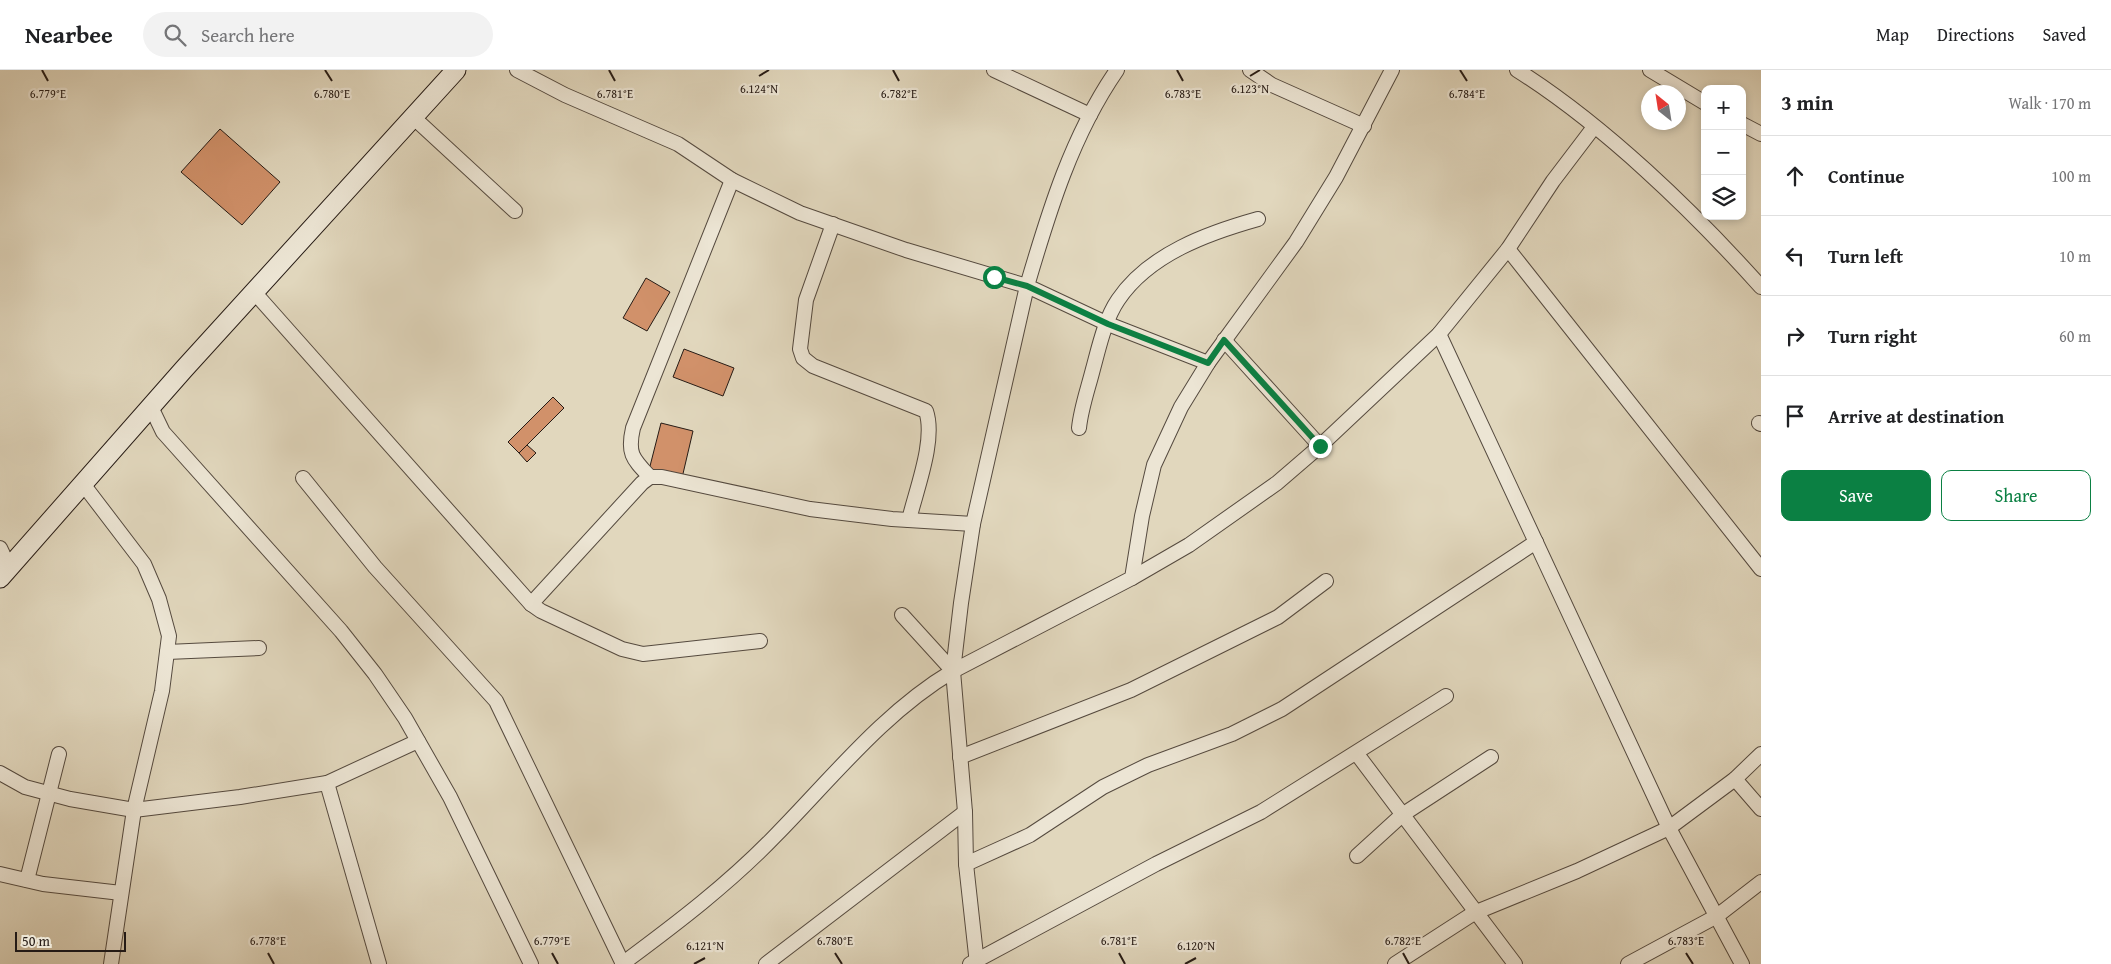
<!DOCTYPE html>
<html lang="en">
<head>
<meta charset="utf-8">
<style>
  :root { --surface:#fff; --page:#f2f2f2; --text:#202124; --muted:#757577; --line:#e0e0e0; --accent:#0b8043 }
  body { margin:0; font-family:"Gentium Book Plus",serif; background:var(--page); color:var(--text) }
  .controls { position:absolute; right:15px; top:15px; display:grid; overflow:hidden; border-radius:10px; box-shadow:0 2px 8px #0003 }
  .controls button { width:45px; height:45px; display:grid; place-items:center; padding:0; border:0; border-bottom:1px solid var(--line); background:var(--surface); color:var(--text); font:25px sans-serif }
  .compass { position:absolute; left:1641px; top:15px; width:45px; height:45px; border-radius:50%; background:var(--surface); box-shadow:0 2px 8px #0003; rotate:330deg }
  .scale { position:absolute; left:15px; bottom:12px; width:111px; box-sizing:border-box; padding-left:5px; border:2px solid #261b15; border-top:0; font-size:14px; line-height:18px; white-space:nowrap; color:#261b15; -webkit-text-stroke:4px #ece5d4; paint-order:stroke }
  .stop { position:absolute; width:15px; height:15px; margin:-11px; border:4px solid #0b8043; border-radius:50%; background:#fff }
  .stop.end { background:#0b8043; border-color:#fff; box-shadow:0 1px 5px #0008 }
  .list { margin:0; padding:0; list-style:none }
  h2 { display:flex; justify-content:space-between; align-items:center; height:65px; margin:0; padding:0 20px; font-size:21px }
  h2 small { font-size:16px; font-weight:400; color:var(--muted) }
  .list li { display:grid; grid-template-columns:32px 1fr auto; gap:15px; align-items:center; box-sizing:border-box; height:80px; padding:0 20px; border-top:1px solid var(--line) }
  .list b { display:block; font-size:19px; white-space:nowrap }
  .list em { font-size:16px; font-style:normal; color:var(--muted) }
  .actions { display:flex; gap:10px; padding:15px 20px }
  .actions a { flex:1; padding:11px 0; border:1px solid var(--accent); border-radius:10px; text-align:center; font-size:18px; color:var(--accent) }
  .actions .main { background:var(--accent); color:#fff }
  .icon { flex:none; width:28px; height:28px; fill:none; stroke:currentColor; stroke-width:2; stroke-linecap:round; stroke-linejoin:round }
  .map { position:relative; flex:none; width:1761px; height:894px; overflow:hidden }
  header { display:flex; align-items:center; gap:30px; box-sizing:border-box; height:70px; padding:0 25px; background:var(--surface); border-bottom:1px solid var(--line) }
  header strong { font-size:24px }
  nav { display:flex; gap:28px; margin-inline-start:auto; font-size:18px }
  .search { width:350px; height:45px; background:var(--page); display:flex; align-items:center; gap:12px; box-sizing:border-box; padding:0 18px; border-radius:28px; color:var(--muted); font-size:19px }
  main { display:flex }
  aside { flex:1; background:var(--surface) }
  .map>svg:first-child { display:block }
  .building { fill:#d1916a; stroke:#261b15 }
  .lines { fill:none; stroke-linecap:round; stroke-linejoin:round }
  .street-casing { stroke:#554a3f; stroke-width:16 }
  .secondary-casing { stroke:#261b15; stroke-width:21 }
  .street { stroke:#ece5d4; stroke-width:14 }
  .secondary { stroke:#ece5d4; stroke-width:19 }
  .route { stroke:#0b8043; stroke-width:6 }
  .ticks { fill:none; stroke:#261b15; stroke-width:2 }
  .ticks-label { font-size:12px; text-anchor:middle; fill:#261b15; stroke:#ece5d4; stroke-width:4.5; stroke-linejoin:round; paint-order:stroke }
</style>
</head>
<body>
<header>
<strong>Nearbee</strong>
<div class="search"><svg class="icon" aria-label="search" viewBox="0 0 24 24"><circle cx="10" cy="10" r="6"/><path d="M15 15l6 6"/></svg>Search here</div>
<nav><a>Map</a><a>Directions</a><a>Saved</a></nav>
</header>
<main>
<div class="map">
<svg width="1761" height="894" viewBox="0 0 1761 894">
  <rect width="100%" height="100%" fill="#e1d7bd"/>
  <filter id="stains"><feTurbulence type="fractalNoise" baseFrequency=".004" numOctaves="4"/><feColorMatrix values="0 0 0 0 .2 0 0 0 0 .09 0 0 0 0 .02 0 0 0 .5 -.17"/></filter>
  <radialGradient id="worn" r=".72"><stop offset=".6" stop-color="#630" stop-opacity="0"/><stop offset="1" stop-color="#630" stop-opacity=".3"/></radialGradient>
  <g class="building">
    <polygon points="220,59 280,112 242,155 181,102"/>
    <polygon points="646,208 670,222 647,261 623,248"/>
    <polygon points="684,279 734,298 723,326 673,307"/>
    <polygon points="553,327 564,338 519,383 508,372"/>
    <polygon points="661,353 693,361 682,408 649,400"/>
    <polygon points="527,375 536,383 527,392 519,383"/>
  </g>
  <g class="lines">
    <g class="street-casing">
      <g id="street">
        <polyline points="517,0 565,25 678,74 732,110 800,143 906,180 1027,216 973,454 961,533 953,601 1132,508 1142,446 1154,395 1181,337 1208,293 1296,172 1336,107 1392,0"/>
        <polyline points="994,0 1090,45"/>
        <path d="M1117,0C1072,65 1049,141 1027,216L1108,254L1208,293"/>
        <polyline points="1250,0 1272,15 1364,56"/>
        <path d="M1517,0C1604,55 1692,140 1761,217"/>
        <polyline points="1650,0 1705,33"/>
        <polyline points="413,47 515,141"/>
        <polyline points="1742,54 1761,64"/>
        <path d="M833,154L806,230L800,279L803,288L813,296L926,341C936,370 916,420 909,450"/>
        <polyline points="1508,179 1761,499"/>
        <polyline points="254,222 531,534 541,541 622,579 643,584 760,571"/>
        <polyline points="1439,264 1669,758 1742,894"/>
        <polyline points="1224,270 1320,376"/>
        <polyline points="151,337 163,362 341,561 375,604 405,648 450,727 531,894"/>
        <polyline points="1759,353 1761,354"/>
        <path d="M1079,358C1081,338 1088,319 1093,299C1099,277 1105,249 1118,230C1149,184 1208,163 1258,149"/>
        <path d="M650,407C633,389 627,384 633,358L732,110"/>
        <polyline points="303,408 375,497 496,631 623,894"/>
        <polyline points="83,414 144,494 159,529 169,566 162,621 134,740 111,894"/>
        <polyline points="0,478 9,497"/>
        <polyline points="1132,508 1189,475 1277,413 1320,376 1439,264 1508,179 1553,111 1594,57"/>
        <polyline points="531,534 642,413 650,407 662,407 810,439 892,449 973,454"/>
        <polyline points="902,545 953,601 965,742 966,794 977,894"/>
        <polyline points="167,582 259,578"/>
        <polyline points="1357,684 1515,894"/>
        <polyline points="960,687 1131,620 1278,547 1326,511"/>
        <polyline points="0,703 25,717 70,729 134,740 240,727 327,713 418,671"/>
        <polyline points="1735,709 1761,739"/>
        <polyline points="327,713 379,894"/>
        <polyline points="1357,786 1402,745 1491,687"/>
        <polyline points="966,794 1030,765 1103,717 1148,695 1232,664 1282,639 1536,472"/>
        <polyline points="0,804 43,814 121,823"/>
        <polyline points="27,810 59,684"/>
        <path d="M622,894C676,854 730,813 776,765C832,708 884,642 953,601"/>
        <polyline points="766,894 965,742"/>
        <polyline points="970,894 1156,794 1261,742 1446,626"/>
        <polyline points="1395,894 1474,843 1577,801 1669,758 1735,709 1761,684"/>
        <polyline points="1628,894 1717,846 1761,812"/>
      </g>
    </g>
    <g class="secondary-casing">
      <polyline id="secondary" points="0,508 184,299 456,0"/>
    </g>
    <use href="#street" class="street"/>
    <use href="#secondary" class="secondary"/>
  </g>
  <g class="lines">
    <polyline class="route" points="994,207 1027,216 1108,254 1208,293 1224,270 1320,376"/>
  </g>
  <path class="ticks" d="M42,0L48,11M325,0L332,11M609,0L615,11M893,0L899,11M1177,0L1183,11M1460,0L1467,11M759,6L769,0M1250,6L1260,0M268,883L274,894M552,883L558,894M835,883L842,894M1119,883L1125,894M1403,883L1409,894M1686,883L1693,894M694,894L705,888M1185,894L1196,888"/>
  <g class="ticks-label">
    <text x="759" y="23">6.124°N</text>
    <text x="1250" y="23">6.123°N</text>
    <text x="48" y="28">6.779°E</text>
    <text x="332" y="28">6.780°E</text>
    <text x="615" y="28">6.781°E</text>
    <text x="899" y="28">6.782°E</text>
    <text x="1183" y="28">6.783°E</text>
    <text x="1467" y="28">6.784°E</text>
    <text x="268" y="875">6.778°E</text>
    <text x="552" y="875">6.779°E</text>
    <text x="835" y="875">6.780°E</text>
    <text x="1119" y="875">6.781°E</text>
    <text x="1403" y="875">6.782°E</text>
    <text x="1686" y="875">6.783°E</text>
    <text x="705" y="880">6.121°N</text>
    <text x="1196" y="880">6.120°N</text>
  </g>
  <rect width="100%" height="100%" filter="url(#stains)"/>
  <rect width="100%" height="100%" fill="url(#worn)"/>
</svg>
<div class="controls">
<button>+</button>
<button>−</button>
<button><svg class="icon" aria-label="layers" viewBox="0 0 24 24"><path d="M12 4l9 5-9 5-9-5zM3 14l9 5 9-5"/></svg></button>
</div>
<svg class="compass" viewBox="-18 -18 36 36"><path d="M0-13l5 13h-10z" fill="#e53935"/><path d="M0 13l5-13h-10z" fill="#757577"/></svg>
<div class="scale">50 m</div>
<div class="stop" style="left:994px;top:207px"></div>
<div class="stop end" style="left:1320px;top:376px"></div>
</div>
<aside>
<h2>3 min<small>Walk · 170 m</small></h2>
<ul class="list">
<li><svg class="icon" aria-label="ahead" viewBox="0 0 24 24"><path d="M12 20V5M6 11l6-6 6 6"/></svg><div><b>Continue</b></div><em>100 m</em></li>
<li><svg class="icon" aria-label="left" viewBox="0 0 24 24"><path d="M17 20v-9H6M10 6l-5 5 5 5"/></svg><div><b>Turn left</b></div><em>10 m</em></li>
<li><svg class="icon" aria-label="right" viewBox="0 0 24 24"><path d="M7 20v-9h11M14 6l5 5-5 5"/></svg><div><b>Turn right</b></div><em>60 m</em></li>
<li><svg class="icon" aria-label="arrive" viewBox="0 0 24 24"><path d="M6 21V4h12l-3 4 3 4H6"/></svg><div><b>Arrive at destination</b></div></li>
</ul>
<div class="actions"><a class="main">Save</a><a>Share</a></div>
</aside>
</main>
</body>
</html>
